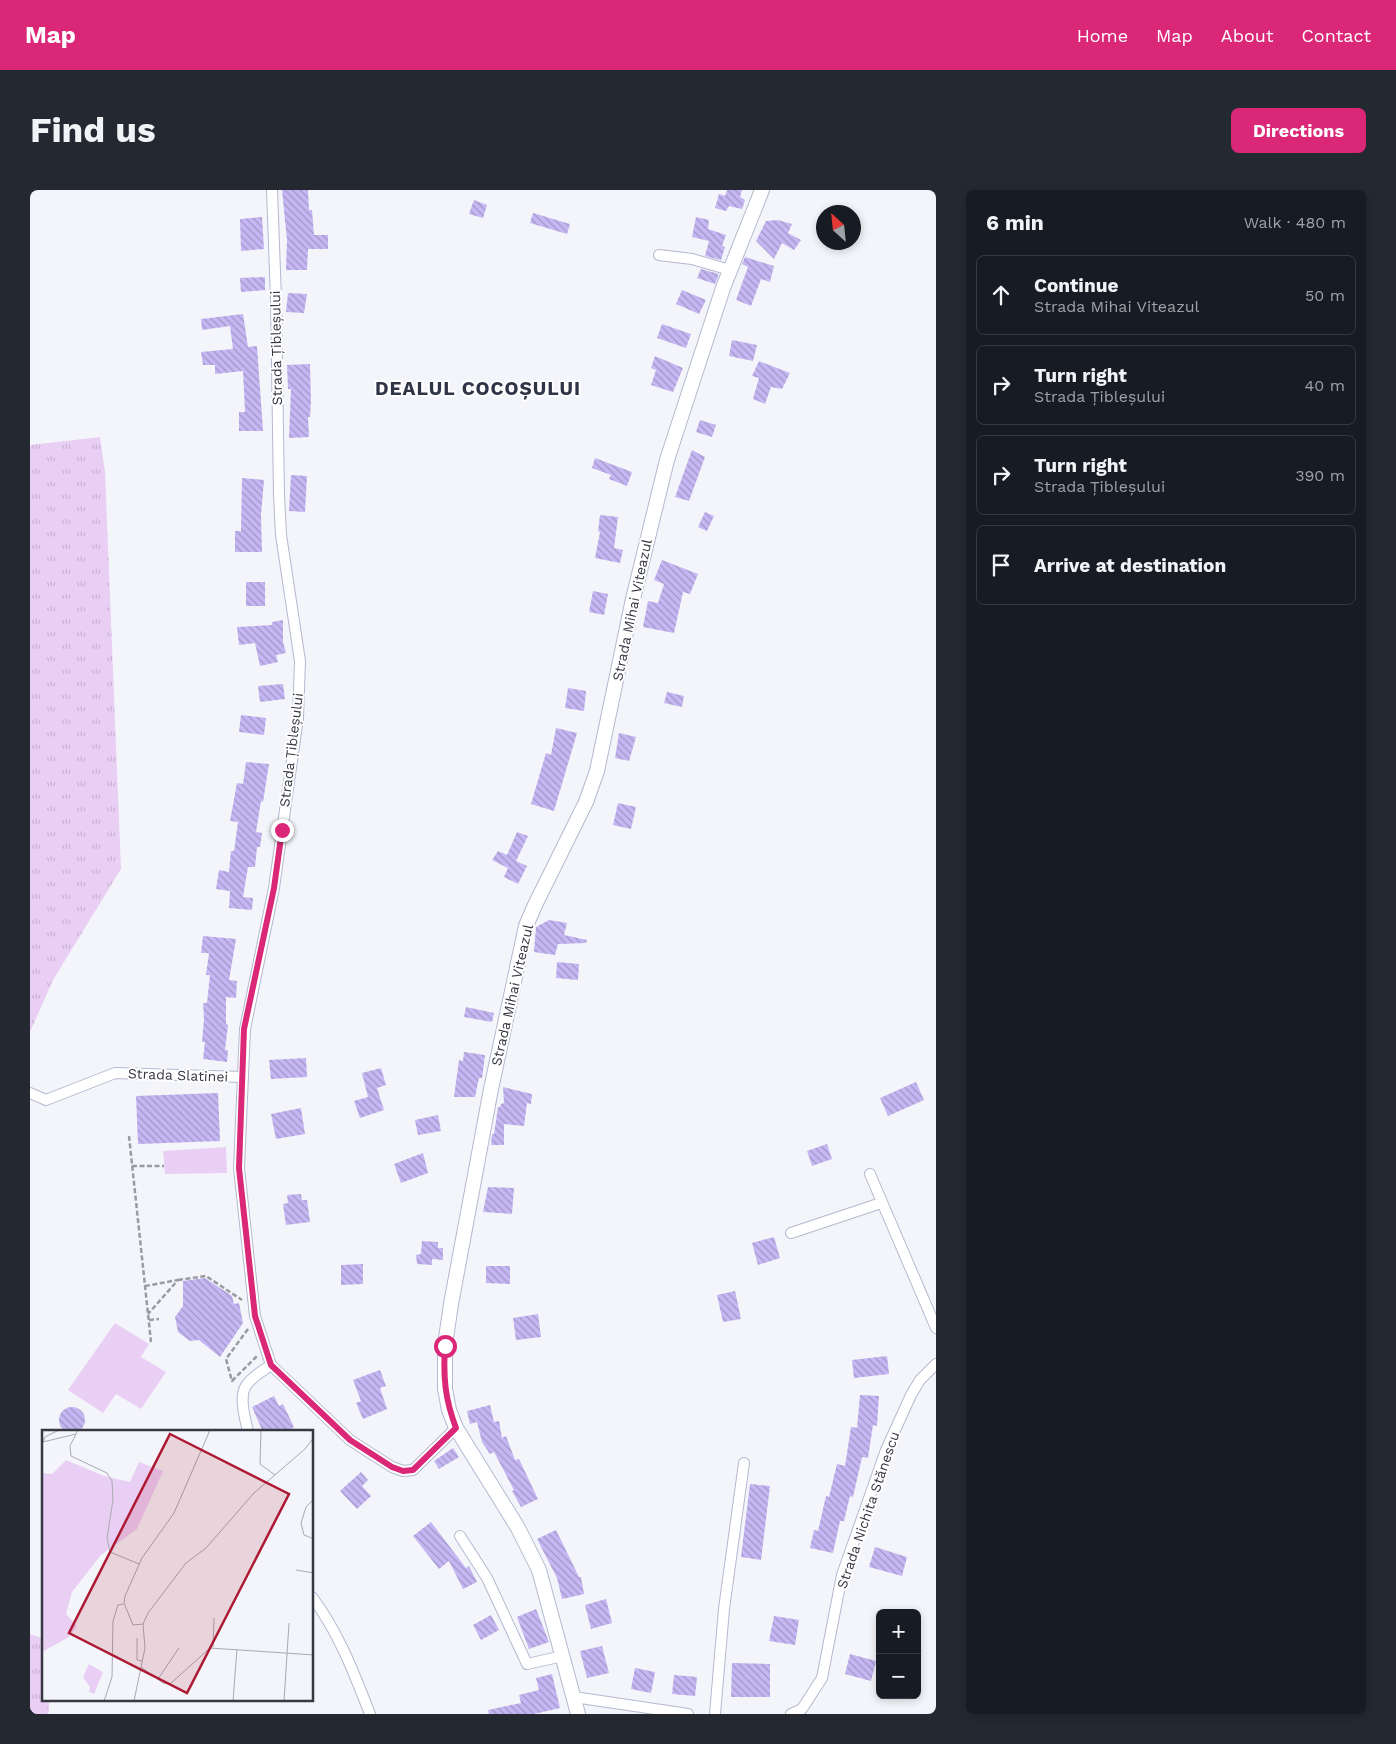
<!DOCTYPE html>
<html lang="en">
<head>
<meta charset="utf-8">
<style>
  :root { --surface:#171b24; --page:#242831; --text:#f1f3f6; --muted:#9ea1a6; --line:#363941; --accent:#db2777 }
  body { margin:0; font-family:"Work Sans",sans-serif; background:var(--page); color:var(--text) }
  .controls { position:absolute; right:15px; bottom:15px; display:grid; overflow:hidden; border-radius:8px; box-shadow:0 2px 8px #0003 }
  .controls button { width:45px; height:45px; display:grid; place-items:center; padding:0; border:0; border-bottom:1px solid var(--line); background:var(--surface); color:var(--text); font:25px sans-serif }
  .compass { position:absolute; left:786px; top:15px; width:45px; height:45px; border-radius:50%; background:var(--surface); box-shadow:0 2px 8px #0003; rotate:333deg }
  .stop { position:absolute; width:15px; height:15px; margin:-11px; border:4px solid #db2777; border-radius:50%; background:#fff }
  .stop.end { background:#db2777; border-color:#fff; box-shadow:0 1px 5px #0008 }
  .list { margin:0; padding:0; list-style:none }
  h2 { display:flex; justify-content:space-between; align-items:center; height:65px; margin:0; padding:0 20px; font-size:21px }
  h2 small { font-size:16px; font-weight:400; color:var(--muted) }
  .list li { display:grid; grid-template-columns:32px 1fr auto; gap:15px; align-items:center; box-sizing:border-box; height:80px; margin:0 10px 10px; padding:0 10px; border:1px solid var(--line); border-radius:8px }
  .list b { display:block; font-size:19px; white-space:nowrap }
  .list p { margin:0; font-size:16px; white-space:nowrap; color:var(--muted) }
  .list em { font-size:16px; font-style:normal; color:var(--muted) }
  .icon { flex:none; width:28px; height:28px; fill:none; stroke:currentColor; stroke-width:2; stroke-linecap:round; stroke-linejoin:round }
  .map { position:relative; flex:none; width:906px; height:1524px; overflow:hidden; border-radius:8px }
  header { display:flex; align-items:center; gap:30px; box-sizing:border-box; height:70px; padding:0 25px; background:var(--accent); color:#fff }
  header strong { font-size:24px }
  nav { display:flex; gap:28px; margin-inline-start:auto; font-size:18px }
  .intro { display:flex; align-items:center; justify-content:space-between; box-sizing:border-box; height:120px; padding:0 30px }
  h1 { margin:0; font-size:35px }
  .button { padding:12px 22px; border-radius:8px; background:var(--accent); color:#fff; font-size:18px; font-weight:700 }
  main { display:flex; gap:30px; padding:0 30px }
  aside { flex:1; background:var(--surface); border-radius:8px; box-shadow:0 2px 8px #0003 }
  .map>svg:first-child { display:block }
  .grass { fill:url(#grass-tufts) }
  .pitch { fill:#eacff5 }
  .building { fill:url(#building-back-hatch) }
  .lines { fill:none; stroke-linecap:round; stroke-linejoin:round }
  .street-casing { stroke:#b3b9d0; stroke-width:12 }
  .secondary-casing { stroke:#b3b9d0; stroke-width:16 }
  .path { stroke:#999ba2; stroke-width:2.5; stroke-dasharray:5 2.5; stroke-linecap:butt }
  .street { stroke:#fff; stroke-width:10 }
  .secondary { stroke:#fff; stroke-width:14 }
  .route { stroke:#db2777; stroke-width:6 }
  .labels { text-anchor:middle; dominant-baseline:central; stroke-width:4; stroke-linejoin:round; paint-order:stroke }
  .street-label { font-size:14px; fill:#363942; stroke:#fff }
  .district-label { font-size:19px; font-weight:bold; letter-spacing:1px; fill:#303447; stroke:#fff }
  .inset-road { fill:none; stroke:#a8aab0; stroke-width:1 }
  .view { fill:#ad1933; fill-opacity:0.15; stroke:#ad1933; stroke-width:2.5 }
  .inset-edge { fill:none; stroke:#363942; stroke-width:2.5 }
</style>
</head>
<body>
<header>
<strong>Map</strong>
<nav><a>Home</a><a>Map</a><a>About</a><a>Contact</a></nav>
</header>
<div class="intro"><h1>Find us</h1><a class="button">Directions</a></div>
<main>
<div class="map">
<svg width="906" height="1524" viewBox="0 0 906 1524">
  <defs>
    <pattern id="grass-tufts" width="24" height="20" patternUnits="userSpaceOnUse" patternTransform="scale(1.25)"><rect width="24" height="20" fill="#eacff5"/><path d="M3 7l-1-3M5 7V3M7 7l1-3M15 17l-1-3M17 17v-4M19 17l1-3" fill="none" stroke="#c9b2d3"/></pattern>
    <pattern id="building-back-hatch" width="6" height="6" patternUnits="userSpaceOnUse" patternTransform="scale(1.25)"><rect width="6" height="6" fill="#c5b7f3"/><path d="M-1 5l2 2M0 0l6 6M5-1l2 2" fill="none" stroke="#a196c6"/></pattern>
  </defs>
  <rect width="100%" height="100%" fill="#f4f5fa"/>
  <g class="grass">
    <polygon points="70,247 75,282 91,679 23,790 0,842 0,255"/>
    <polygon points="0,1444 14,1449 14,1510 20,1510 18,1524 0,1524"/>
  </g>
  <g class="pitch">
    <polygon points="196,957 197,983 135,984 133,961"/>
    <polygon points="85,1133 119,1154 111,1167 136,1182 111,1219 86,1204 73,1223 38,1200"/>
  </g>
  <g class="building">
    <polygon points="252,0 278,0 279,20 282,20 284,45 298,45 298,59 278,59 277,80 256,80 257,50"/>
    <polygon points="697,0 712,0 710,7 715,10 712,19 699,16 696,21 685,18 689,4 695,6"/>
    <polygon points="444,10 457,15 453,28 439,24"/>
    <polygon points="503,23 540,34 537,44 500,33"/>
    <polygon points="232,27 234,59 211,61 210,29"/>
    <polygon points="666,27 679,30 678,39 696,45 692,56 695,57 691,70 675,66 679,51 662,47"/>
    <polygon points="748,30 762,34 758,43 771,50 764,60 752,53 744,69 726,51 736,31"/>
    <polygon points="715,67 744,76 740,92 731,89 721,116 706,110 718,77 712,74"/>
    <polygon points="671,79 689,84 685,94 667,88"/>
    <polygon points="235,87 235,100 211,102 210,88"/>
    <polygon points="652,100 676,110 669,124 646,114"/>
    <polygon points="258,103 277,104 274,123 256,122"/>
    <polygon points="213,124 218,157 227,156 233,241 209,241 209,222 215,222 213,181 185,184 185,175 173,175 171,162 203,159 200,136 172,140 171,129"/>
    <polygon points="632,134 661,144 656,158 627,148"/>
    <polygon points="702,150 727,155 723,171 699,166"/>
    <polygon points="625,166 653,178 643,202 621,195 626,180 621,178"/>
    <polygon points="729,171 760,183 752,199 741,197 735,214 723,209 729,188 722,186"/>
    <polygon points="280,174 281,211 280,227 278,227 279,247 259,248 261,199 258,199 257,175"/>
    <polygon points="670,230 686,235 682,247 666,242"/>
    <polygon points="662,260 675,267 659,311 645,307"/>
    <polygon points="565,268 602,282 597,296 579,289 581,285 562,278"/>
    <polygon points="261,285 277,286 275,322 259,321"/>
    <polygon points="212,288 234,290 231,325 232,362 205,362 205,341 211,341"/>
    <polygon points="675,322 684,326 677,341 668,337"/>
    <polygon points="570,325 588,327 584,358 593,360 590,373 565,368 570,342 568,341"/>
    <polygon points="632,370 668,384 660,404 653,402 644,443 613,437 618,411 628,413 634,394 624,390"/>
    <rect x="216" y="392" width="19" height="24"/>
    <polygon points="563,401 578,404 574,425 559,422"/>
    <polygon points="253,430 253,452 256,463 246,465 248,472 230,476 225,453 209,455 207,437 242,435 242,432"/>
    <polygon points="253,494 255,509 230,512 228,496"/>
    <polygon points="538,498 556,501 554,521 535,518"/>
    <polygon points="637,502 654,506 652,517 634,513"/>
    <polygon points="211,525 236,528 234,545 209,542"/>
    <polygon points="526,538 547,543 524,621 501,614 516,563 521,565"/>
    <polygon points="589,543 606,547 599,571 585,568"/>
    <polygon points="216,572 239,574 233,612 231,611 226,642 232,643 230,657 227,657 225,677 218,677 213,707 223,708 222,720 199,718 200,701 186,699 189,680 199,682 201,661 204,661 208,632 200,631 207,593 213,594"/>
    <polygon points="588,613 606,617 601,639 583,635"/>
    <polygon points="487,642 498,646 486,671 497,676 488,694 474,687 478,678 462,670 468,661 477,665"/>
    <polygon points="519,730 537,733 534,745 557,750 556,753 528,754 525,765 504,762 506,737"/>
    <polygon points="173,746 206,749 199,790 207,791 206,808 196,807 196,834 198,835 195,860 198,860 197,872 173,869 175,852 172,852 174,829 173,813 177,813 180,785 176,785 179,763 171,763"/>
    <polygon points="527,772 549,774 548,790 526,788"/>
    <polygon points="436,817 464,823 462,832 434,827"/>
    <polygon points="434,862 455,865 452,888 449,888 445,907 424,907 429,870 433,871"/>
    <polygon points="276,868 277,887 241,889 239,870"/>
    <polygon points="351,878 356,895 347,898 354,920 330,928 324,911 338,907 332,883"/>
    <polygon points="886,892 894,910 858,926 850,908"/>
    <polygon points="473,897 502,904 501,914 497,913 494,936 474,934 474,955 461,955 462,944 464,944 468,917 470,917 471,914 474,913"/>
    <polygon points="188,903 190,951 108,954 106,906"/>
    <polygon points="271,918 275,944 246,949 241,924"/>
    <polygon points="408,925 411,941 388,945 385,930"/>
    <polygon points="797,954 802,969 782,976 777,961"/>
    <polygon points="393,963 398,983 371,993 364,974"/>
    <polygon points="458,997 484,998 482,1024 453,1022"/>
    <polygon points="271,1004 272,1010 277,1010 280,1032 256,1035 253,1014 258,1013 257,1005"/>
    <polygon points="744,1047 750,1068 728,1075 722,1053"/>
    <polygon points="392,1051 408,1052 408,1058 413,1058 413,1070 402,1069 402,1075 387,1074 386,1065 391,1064"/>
    <polygon points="333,1074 333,1094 311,1095 311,1075"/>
    <polygon points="456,1076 480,1076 480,1094 456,1093"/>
    <polygon points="175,1088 202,1106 204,1114 209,1113 213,1133 190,1167 169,1150 160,1151 148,1142 145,1127 153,1116 153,1091"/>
    <polygon points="705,1101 711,1129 693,1132 687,1105"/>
    <polygon points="508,1124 511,1147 486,1150 483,1128"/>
    <polygon points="857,1166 859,1184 824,1188 822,1170"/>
    <polygon points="350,1180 356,1196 350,1198 357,1219 333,1229 326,1213 331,1211 323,1190"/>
    <polygon points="830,1205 849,1206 847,1236 843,1235 838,1268 832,1267 823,1307 820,1306 814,1331 810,1331 803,1363 780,1358 784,1340 788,1341 796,1306 799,1307 807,1274 815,1276 821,1237 827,1238"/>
    <polygon points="244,1206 249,1216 253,1214 264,1237 254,1242 233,1242 222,1217"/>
    <polygon points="460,1215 464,1232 469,1231 472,1248 476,1246 485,1270 489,1269 508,1309 491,1317 482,1301 484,1300 464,1262 460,1264 452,1252 447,1232 440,1234 437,1221"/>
    <circle cx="42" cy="1230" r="13"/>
    <polygon points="423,1258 429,1267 409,1279 404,1271"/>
    <polygon points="331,1282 338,1290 332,1296 341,1306 327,1319 310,1301"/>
    <polygon points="720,1294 740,1296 731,1370 711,1367"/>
    <polygon points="401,1332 436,1378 439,1376 447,1392 433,1399 419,1371 409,1379 383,1346"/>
    <polygon points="526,1340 549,1387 551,1387 554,1404 532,1409 527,1388 507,1349"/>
    <polygon points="845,1357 877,1367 872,1386 839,1377"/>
    <polygon points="576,1409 582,1433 561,1439 555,1415"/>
    <polygon points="506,1419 519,1452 499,1459 487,1427"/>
    <polygon points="461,1425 469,1440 451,1450 443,1435"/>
    <polygon points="744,1426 769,1430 765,1455 739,1451"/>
    <polygon points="572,1456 579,1483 557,1488 550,1461"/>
    <polygon points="820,1464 846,1471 841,1491 815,1484"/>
    <polygon points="702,1473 740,1474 740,1507 701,1507"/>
    <polygon points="605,1478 625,1482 621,1503 601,1499"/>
    <polygon points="522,1484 530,1518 504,1524 459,1524 458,1520 491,1513 489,1505 509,1500 506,1488"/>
    <polygon points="644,1485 667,1487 665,1506 642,1504"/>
  </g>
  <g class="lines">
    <g class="street-casing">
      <g id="street">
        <polyline points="242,0 246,109 249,305 251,345 270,471 268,528 244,698 215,839 209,978 225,1126 241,1175 320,1250 362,1277 373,1281 383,1280 426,1238"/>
        <polyline points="629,65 662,69 700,80"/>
        <polyline points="0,903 16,910 85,883 213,887"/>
        <polyline points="840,984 906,1138"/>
        <polyline points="761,1043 851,1013"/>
        <path d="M218,1242C215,1227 207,1203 219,1192C225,1185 234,1180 241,1175"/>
        <polyline points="430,1346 457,1388 497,1474 533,1466"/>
        <path d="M282,1407C309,1443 324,1483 340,1524"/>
        <polyline points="544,1507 658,1524"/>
        <polyline points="685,1524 694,1419 714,1273"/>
        <polyline points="761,1524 772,1519 792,1488 812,1385 856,1260 881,1205 890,1190 906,1174"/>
      </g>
    </g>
    <g class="secondary-casing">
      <polyline id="secondary" points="548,1524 509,1380 488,1338 426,1238 419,1220 415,1199 415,1155 421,1114 461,899 496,736 505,715 556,612 567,581 603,409 637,270 693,98 732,0"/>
    </g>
    <g class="path">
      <polyline points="99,946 121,1152"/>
      <polyline points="102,976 134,976"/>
      <polyline points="148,1090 176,1086 212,1110"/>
      <polyline points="115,1096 148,1090 118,1124"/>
      <polyline points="119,1130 129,1129"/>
      <polyline points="218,1139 196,1169 202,1191 228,1165"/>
    </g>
    <use href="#street" class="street"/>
    <use href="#secondary" class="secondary"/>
  </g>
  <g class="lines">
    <path class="route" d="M252,640L244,698L214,839L209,978L225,1126L241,1175L320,1250L362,1277L373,1281L383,1280L426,1238C415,1209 413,1187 415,1156"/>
  </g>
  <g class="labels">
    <g class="street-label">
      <text transform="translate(246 158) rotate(-91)">Strada Țibleșului</text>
      <text transform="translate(602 420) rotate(-78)">Strada Mihai Viteazul</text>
      <text transform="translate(261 560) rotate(-83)">Strada Țibleșului</text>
      <text transform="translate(482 805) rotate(-77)">Strada Mihai Viteazul</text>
      <text transform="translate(148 885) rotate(2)">Strada Slatinei</text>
      <text transform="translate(838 1320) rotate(-71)">Strada Nichita Stănescu</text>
    </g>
    <g class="district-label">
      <text x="448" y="198">DEALUL COCOȘULUI</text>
    </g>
  </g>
  <g transform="translate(12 1240)">
    <rect width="271" height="271" fill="#f4f5fa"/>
    <path d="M24,30L62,46L88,52L97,32L121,41L95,99L59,125L30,162L24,184L35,196L27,207L0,222V43L10,44Z" fill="#eacff5"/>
    <path d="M47,234L61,242L52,264L47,262L48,257L41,247Z" fill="#eacff5"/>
    <path class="inset-road" d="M17,0L3,7L1,12L34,4M36,0L28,16L29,26L65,43L70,51L71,70L65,108L68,122L97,134M219,0L218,34L233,45M272,69L264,77L259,93L262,105L272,109M254,140L272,143M101,194L91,195L82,173L83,166L100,128L132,83L168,0M95,208V230L100,231M171,217L172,188M99,237L121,253L128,254L168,218L272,225M116,249L137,218M62,271L70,247L71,191L76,175L81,174M92,271L103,218L101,194L106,183L144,133L164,118L212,63L263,19L272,7M191,271L195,219M242,271L247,193"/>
    <path class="view" d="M128,4L247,64L145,263L27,203Z"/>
    <rect width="271" height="271" class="inset-edge"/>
  </g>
</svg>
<div class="controls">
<button>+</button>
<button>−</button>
</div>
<svg class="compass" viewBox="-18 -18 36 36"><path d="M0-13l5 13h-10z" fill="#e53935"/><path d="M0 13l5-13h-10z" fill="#9ea1a6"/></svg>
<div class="stop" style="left:415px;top:1156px"></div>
<div class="stop end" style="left:252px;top:640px"></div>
</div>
<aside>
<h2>6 min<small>Walk · 480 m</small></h2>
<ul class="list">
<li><svg class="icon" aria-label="ahead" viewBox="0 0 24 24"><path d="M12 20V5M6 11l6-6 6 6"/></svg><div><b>Continue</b><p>Strada Mihai Viteazul</p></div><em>50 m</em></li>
<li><svg class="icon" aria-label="right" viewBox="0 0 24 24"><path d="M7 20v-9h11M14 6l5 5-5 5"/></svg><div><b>Turn right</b><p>Strada Țibleșului</p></div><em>40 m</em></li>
<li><svg class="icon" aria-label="right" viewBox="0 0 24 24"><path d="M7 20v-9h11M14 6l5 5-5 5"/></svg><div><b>Turn right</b><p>Strada Țibleșului</p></div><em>390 m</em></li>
<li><svg class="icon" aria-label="arrive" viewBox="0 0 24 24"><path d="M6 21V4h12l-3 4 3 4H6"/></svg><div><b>Arrive at destination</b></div></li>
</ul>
</aside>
</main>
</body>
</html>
